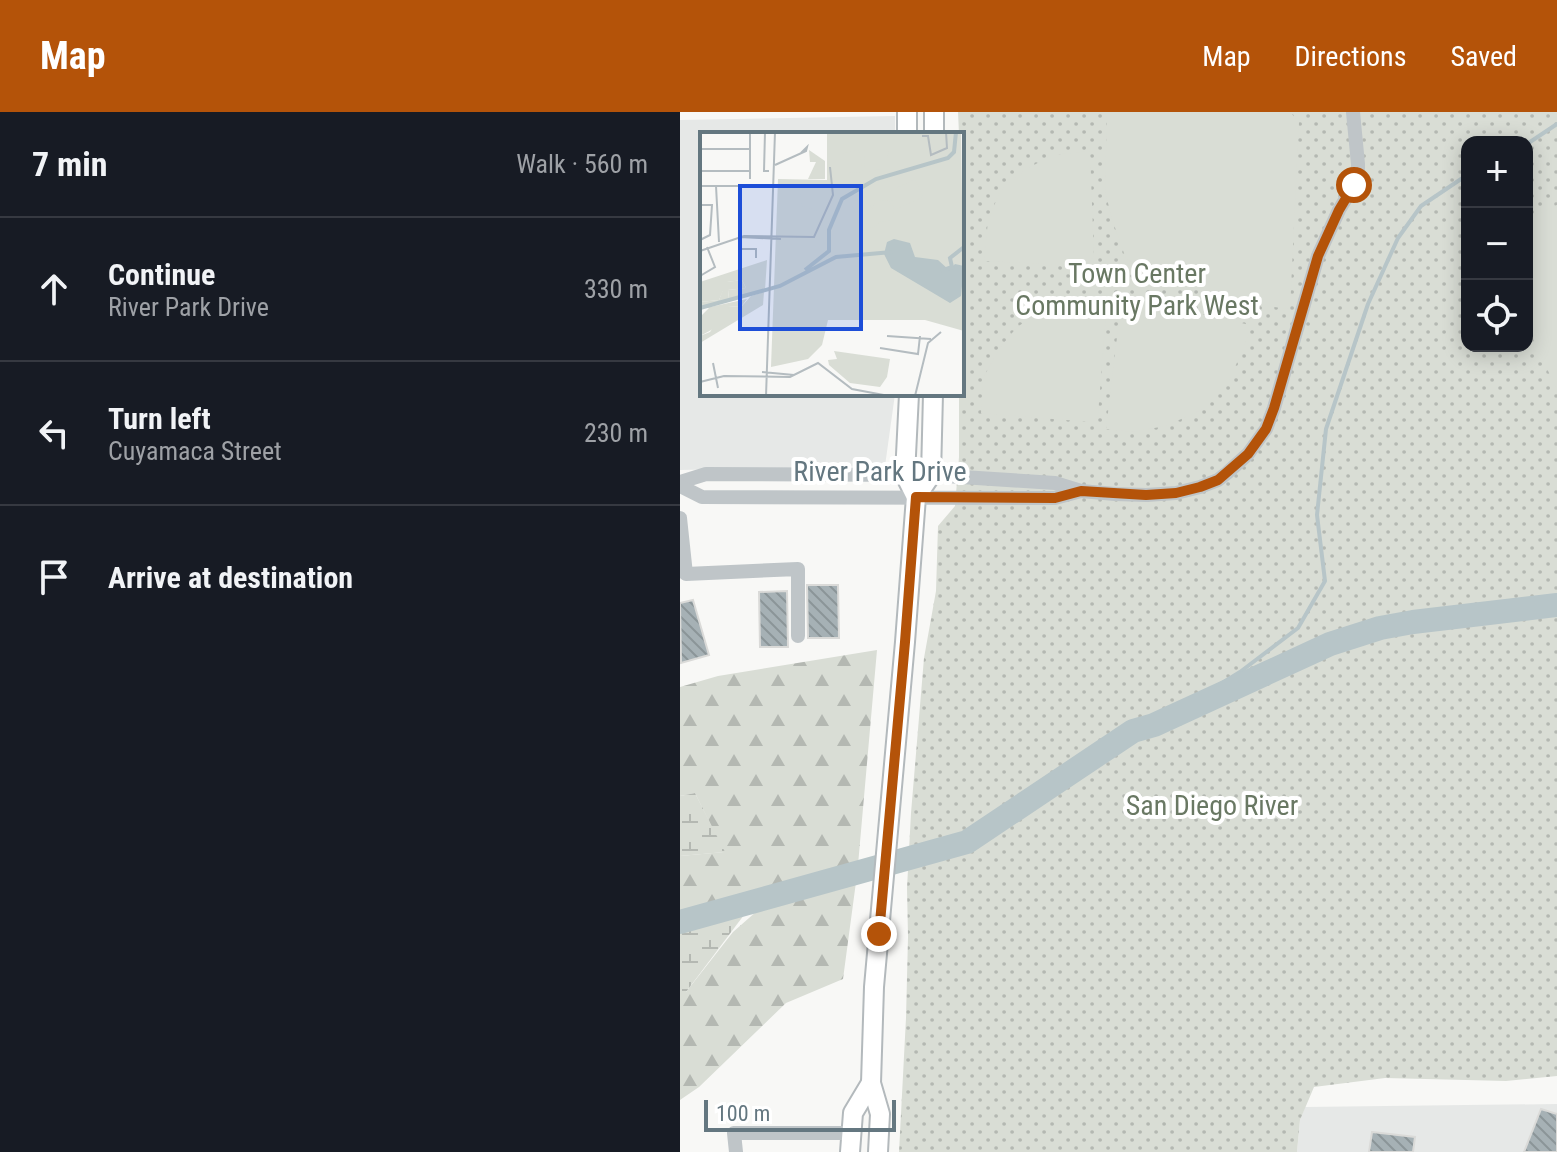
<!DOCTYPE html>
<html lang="en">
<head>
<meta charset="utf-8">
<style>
  :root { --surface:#171b24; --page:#242831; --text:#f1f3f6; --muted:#9ea1a6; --line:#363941; --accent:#b45309 }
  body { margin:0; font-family:"Roboto Condensed",sans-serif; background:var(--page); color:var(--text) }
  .controls { position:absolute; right:24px; top:24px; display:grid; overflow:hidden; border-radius:16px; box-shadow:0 4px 20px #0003 }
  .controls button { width:72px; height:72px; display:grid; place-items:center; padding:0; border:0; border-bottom:2px solid var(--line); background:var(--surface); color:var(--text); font:40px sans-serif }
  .scale { position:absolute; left:24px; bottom:20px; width:192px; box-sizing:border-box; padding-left:8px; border:4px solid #647780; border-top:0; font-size:22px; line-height:28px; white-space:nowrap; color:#647780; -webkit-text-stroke:6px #fff; paint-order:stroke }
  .stop { position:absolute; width:24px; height:24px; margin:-18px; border:6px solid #b45309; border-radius:50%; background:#fff }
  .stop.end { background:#b45309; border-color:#fff; box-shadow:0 2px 8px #0008 }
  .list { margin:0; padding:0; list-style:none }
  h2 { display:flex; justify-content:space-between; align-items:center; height:104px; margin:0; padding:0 32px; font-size:34px }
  h2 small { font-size:26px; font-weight:400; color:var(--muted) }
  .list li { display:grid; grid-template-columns:52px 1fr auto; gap:24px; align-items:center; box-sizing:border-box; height:144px; padding:0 32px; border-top:2px solid var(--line) }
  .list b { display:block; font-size:30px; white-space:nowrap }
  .list p { margin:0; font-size:26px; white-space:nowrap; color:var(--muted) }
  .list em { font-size:26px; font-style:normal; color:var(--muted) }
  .icon { flex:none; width:44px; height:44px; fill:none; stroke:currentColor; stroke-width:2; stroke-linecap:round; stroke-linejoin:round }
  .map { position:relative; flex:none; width:877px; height:1040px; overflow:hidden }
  header { display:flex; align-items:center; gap:48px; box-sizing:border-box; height:112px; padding:0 40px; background:var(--accent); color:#fff }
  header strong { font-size:38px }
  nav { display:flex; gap:44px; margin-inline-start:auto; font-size:28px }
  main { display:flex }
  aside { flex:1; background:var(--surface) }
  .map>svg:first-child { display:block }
  .built { fill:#e6e8e7 }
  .forest { fill:url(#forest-firs) }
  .wetland { fill:url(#wetland-marsh) }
  .park { fill:url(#park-dots); fill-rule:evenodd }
  .pitch { fill:#d9ddd5 }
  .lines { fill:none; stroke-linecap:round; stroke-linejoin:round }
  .stream { stroke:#b7c5c8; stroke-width:4 }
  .river { stroke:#b7c5c8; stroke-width:24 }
  .building { fill:url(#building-back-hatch); stroke:#dadad8; stroke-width:2 }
  .major-casing { stroke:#b3b9bc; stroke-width:22 }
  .minor { stroke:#bfc5c8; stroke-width:14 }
  .major { stroke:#fff; stroke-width:18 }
  .route { stroke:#b45309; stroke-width:10 }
  .labels { text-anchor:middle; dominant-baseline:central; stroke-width:8; stroke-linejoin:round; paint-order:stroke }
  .park-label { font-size:28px; fill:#697863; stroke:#fff }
  .street-label { font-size:28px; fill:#647780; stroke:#fff }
  .inset-river { fill:none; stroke:#b7c5c8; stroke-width:4 }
  .inset-road { fill:none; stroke:#b4bcc0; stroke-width:2 }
  .view { fill:#1d4ed8; fill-opacity:0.15; stroke:#1d4ed8; stroke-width:4 }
  .inset-edge { fill:none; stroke:#647780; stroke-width:4 }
</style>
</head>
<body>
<header>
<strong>Map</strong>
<nav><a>Map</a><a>Directions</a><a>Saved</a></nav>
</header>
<main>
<aside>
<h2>7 min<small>Walk · 560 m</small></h2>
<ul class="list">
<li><svg class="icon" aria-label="ahead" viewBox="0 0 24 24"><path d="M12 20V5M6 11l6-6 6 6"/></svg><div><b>Continue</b><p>River Park Drive</p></div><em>330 m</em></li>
<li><svg class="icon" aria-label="left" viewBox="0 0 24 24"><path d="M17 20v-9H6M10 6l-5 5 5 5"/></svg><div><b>Turn left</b><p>Cuyamaca Street</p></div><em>230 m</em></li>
<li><svg class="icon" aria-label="arrive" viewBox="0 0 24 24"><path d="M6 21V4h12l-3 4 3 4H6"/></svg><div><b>Arrive at destination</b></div></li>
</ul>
</aside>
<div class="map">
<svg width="877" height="1040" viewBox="0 0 877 1040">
  <defs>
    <pattern id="forest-firs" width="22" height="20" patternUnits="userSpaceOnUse" patternTransform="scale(2)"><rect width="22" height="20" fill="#d9ddd5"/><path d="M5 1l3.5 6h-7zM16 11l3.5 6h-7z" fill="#b4b8b2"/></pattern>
    <pattern id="wetland-marsh" width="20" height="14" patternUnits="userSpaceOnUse" patternTransform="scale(2)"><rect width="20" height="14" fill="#d9ddd5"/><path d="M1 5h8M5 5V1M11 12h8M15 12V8" fill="none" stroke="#b4b8b2"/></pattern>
    <pattern id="park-dots" width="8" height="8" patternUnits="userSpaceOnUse" patternTransform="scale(2)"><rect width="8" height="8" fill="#d9ddd5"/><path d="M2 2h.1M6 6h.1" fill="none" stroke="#b4b8b2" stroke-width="1.8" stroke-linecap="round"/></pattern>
    <pattern id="building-back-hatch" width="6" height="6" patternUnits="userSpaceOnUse" patternTransform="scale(2)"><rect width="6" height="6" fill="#a6b1b5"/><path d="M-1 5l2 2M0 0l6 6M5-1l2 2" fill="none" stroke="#8b9598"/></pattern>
  </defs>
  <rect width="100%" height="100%" fill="#f8f8f6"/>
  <g class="built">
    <polygon points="215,4 215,22 22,22 22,282 215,282 205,354 0,358 0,8"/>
    <polygon points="877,992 877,1040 617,1040 620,1008 625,995"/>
  </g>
  <g class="forest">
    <polygon points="197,538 178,753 0,801 0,744 44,740 15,681 0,684 0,575 38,564"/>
    <polygon points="176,770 163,867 106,891 19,975 0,988 0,880 6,880 53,820 77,799"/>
  </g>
  <g class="wetland">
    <polygon points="15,681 45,740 0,744 0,684"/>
    <polygon points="67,799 6,880 0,880 0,817"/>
  </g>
  <path class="park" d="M278,0H877V964L826,969L705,966L634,975L620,1008L617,1040H219L226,906L228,825L227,776L231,701L244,546L256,479L258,414L275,394L279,345V282H282V22H279ZM787,30H847V234H787Z"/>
  <g class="pitch">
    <polygon points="427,0 611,1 619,10 610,197 578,193 479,167 446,147 432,107 425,79"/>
    <polygon points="410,39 414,145 404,154 304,149 308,109 320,79 345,58 372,43"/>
    <polygon points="877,93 877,278 847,214 847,107"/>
    <polygon points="450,186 570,213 570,220 550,267 523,297 486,314 451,320 426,317 441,192"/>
    <polygon points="389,192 427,193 418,302 410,310 301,301 303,266 319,237 337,215 362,199"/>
  </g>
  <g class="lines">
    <g class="stream">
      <polyline points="847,32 877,12"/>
      <polyline points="474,613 560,560 618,516 645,469 637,403 646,317 688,192 718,126 741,94 787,63"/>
    </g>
    <polyline class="river" points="0,810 287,730 453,619 474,613 650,532 700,516 733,510 877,493"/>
  </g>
  <g class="building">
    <polygon points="127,473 158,473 159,526 128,526"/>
    <polygon points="107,479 108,535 80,535 79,480"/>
    <polygon points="13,488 29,543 1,551 0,491"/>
    <polygon points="861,997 877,1002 877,1040 844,1040"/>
    <polygon points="692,1020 735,1025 733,1040 689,1040"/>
  </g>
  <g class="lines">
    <g class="major-casing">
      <g id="major">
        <polyline points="227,0 227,22"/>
        <polyline points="254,22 254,0"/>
        <polyline points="229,282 225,363 236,385"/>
        <polyline points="170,1040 173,1001 191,971"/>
        <polyline points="198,1040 200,1002 191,971 194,875 225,530 236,385 251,363 253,282"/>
      </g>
    </g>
    <g class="minor">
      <polyline points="0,370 26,362 251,363 375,371 401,379 435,382 466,383 496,381 520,375 538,368 547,361 568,342 586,317 594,296 638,144 659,98 674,73 678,63 678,52 673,0"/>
      <polyline points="0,374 22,385 375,386 401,379"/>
      <polyline points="0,406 6,462 118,457 118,524"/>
      <polyline points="56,1040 54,1021 171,1021"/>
    </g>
    <use href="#major" class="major"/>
  </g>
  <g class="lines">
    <polyline class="route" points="199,822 225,530 236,385 375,386 401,379 466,383 496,381 520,375 538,368 568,342 586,317 594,296 638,144 659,98 674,73"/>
  </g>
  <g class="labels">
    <g class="park-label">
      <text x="457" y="161">Town Center<tspan x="457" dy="32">Community Park West</tspan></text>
      <text x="532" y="693">San Diego River</text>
    </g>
    <g class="street-label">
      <text x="200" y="359">River Park Drive</text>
    </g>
  </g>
  <g transform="translate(20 20)">
    <rect width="264" height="264" fill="#f8f8f6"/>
    <path d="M134,219L190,227L187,245L180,255L150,251L129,233L128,228L137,227Z" fill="#d9ddd5"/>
    <path d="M67,128L65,158L29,167L28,158L46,156L42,148L27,150L19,168L0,170V150ZM64,160L63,173L0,211V204L10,200L28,174L41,175L51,164Z" fill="#d9ddd5"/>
    <path d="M42,148L46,156L28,158L29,167L10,175L47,167L41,175L28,174L32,187L0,204V185L9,176H0V170L19,168L26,150Z" fill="#d9ddd5"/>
    <path d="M127,0H261L264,199L225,188H128L122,213L108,227L71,235L78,47L127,48Z" fill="#d9ddd5"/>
    <path d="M109,18L125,29V47H108L116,30H110ZM159,18L163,41L148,40L137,29L135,23ZM164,18H189L187,26L180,37L165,41ZM215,47L223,65L196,77L188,60ZM99,53L124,54V81L102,74ZM166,64L179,92L164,99L151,71ZM172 79a11 11 0 1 1 22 0a11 11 0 1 1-22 0Z" fill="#d9ddd5"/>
    <path d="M194,107L210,111L215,125L238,128L249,138L255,132L264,134L261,164L250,171L191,136L184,122L187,110Z" fill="#b7c5c8"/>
    <path class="inset-river" d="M105,138L129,119V98L142,67L176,47L248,26L254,20L256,0M241,139L252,135L250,126L264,115M0,176L80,154L136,125L192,120"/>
    <path class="inset-road" d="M50,0V47M65,0L64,39H69M222,4H228L231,23L247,16L246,0M0,17H50M75,33L106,19L107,15L101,21M0,39H50M263,53L264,12M0,54H71M16,54L19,110M0,73H12L10,103L0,108M40,105L81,107M40,105L41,117H56V126M0,119L44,104L114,105L133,63L130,35M0,144L15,135L7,115M187,204L231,207M180,216L218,222L220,204M13,231L18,256M62,240L94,243M0,250L24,244L90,245L118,231L152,257L189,264M66,264L75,0M215,264L228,211L241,200"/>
    <path class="view" d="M40,54H161V197H40Z"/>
    <rect width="264" height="264" class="inset-edge"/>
  </g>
</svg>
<div class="controls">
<button>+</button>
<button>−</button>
<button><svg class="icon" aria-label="locate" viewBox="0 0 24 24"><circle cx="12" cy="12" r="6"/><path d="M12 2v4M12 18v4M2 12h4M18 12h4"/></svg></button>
</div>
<div class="scale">100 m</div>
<div class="stop" style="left:674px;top:73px"></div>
<div class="stop end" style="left:199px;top:822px"></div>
</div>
</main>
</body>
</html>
